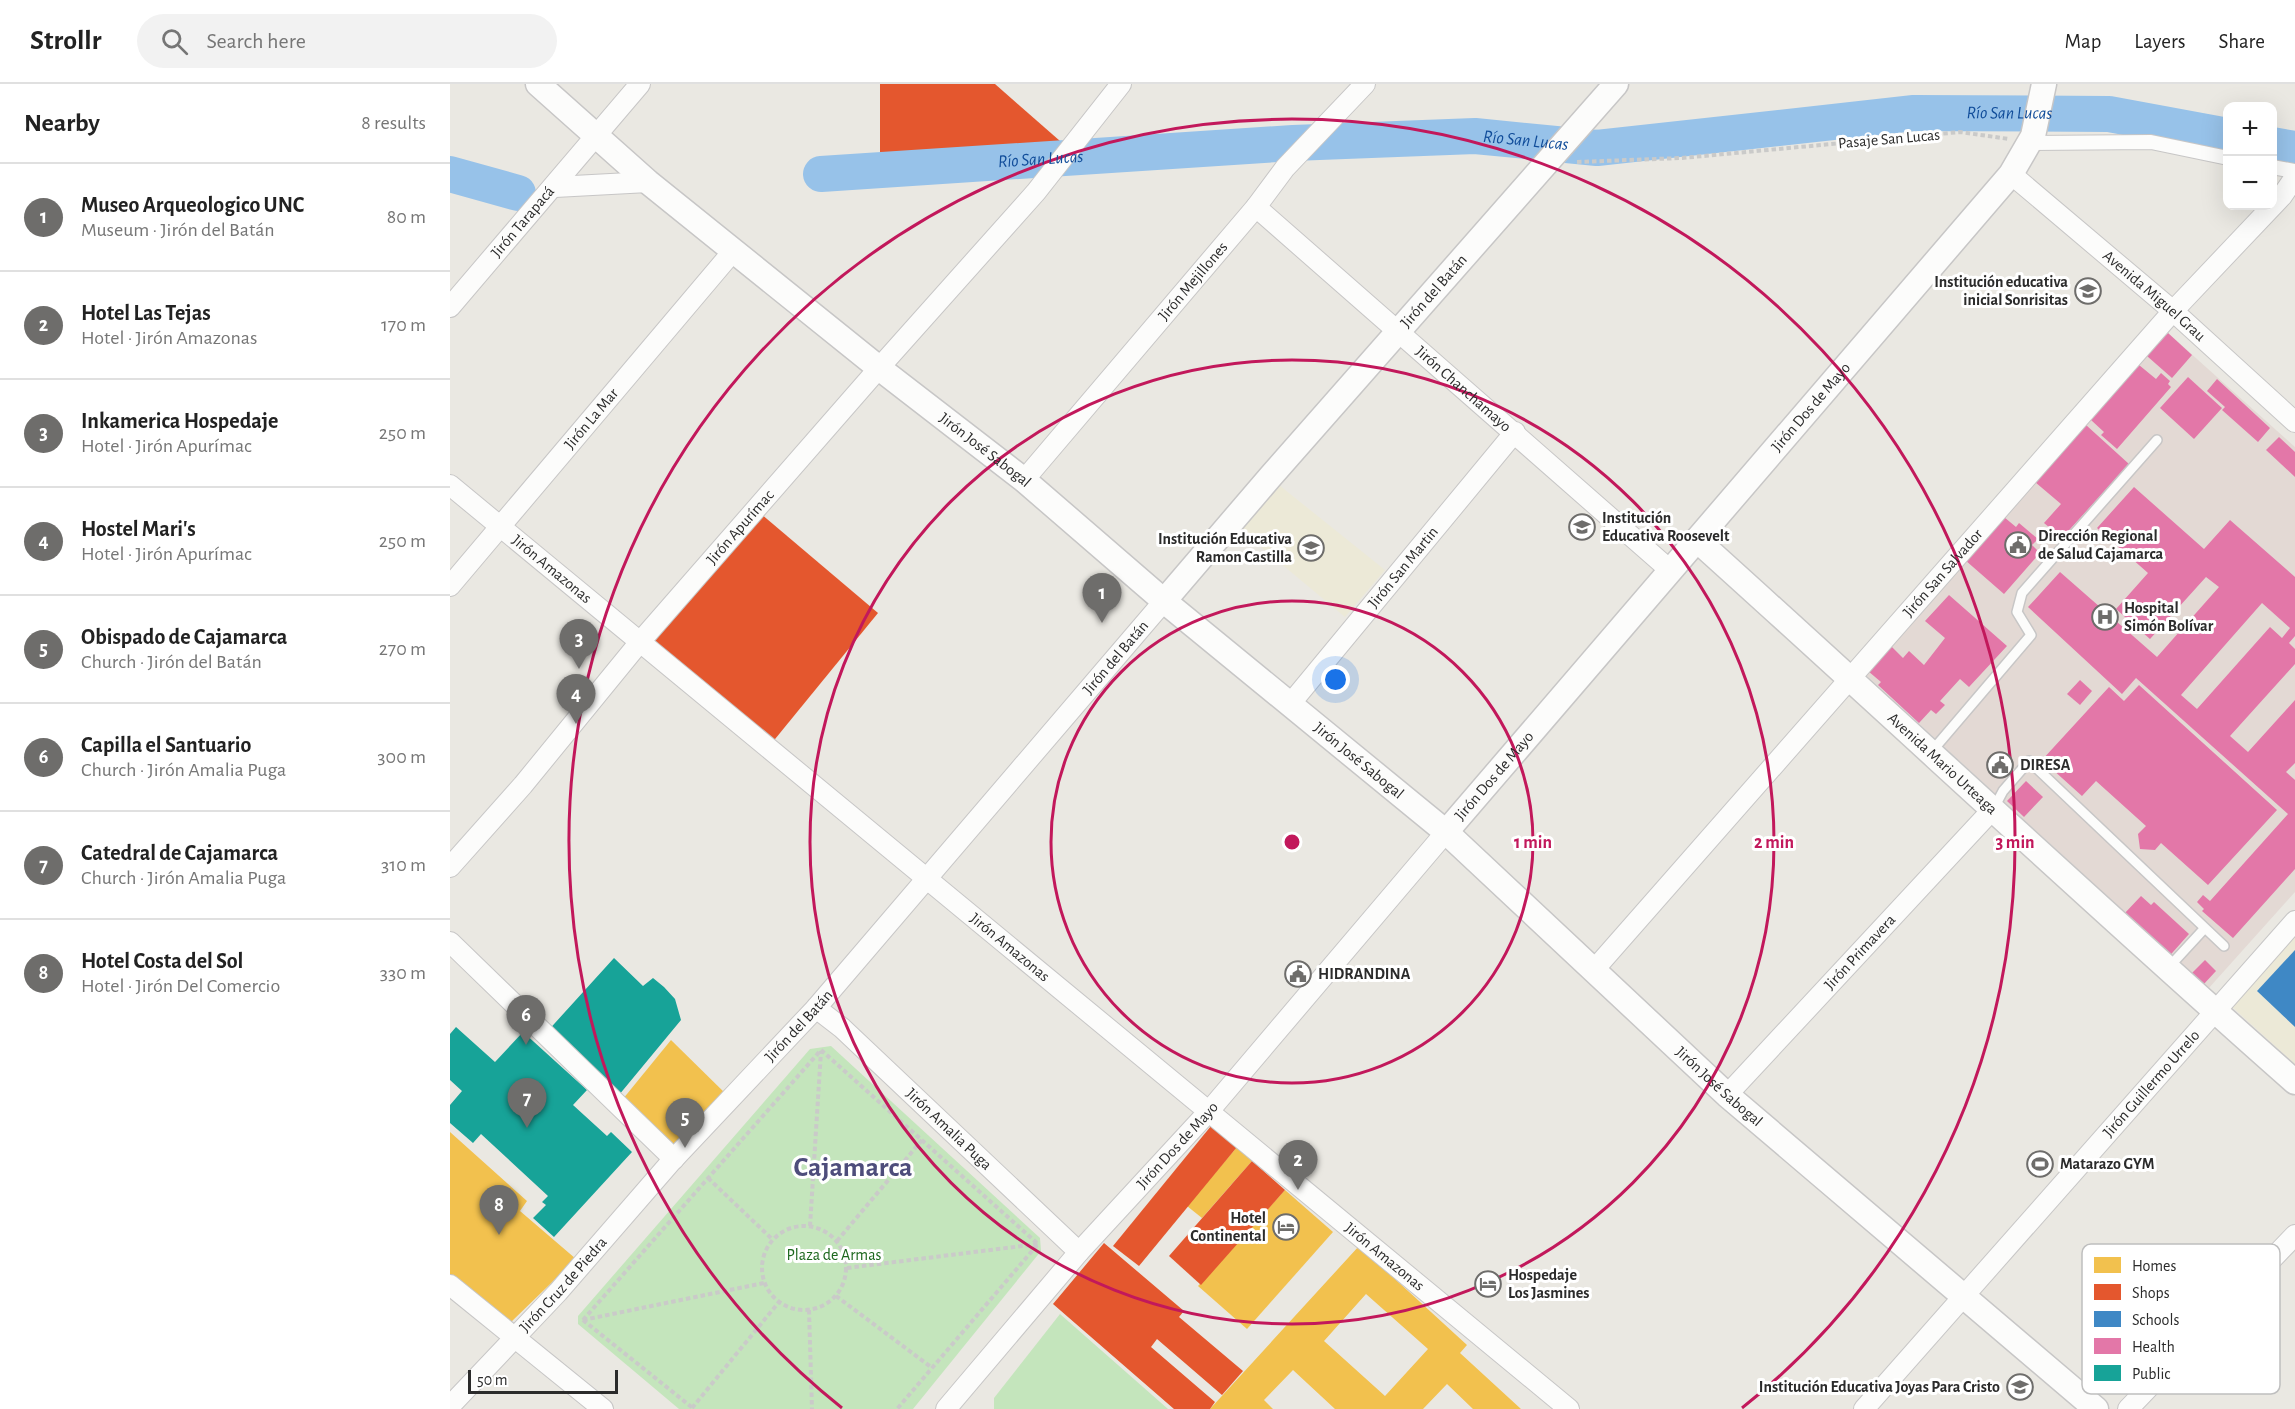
<!DOCTYPE html>
<html lang="en">
<head>
<meta charset="utf-8">
<style>
  :root { --surface:#fff; --page:#f2f2f2; --text:#222; --muted:#767676; --line:#e0e0e0; --accent:#6e6d6b }
  body { margin:0; font-family:"Alegreya Sans",sans-serif; background:var(--page); color:var(--text) }
  .controls { position:absolute; right:18px; top:18px; display:grid; overflow:hidden; border-radius:12px; box-shadow:0 6px 24px #0002 }
  .controls button { width:54px; height:54px; display:grid; place-items:center; padding:0; border:0; border-bottom:2px solid var(--line); background:var(--surface); color:var(--text); font:30px sans-serif }
  .scale { position:absolute; left:18px; bottom:15px; width:150px; box-sizing:border-box; padding-left:6px; border:3px solid #2b2b2b; border-top:0; font-size:16px; line-height:21px; white-space:nowrap; color:#2b2b2b; -webkit-text-stroke:4px #fff; paint-order:stroke }
  .you { position:absolute; left:886px; top:596px; width:21px; height:21px; margin:-15px; border:4px solid #fff; border-radius:50%; background:#1a73e8; box-shadow:0 0 0 9px #1a73e833 }
  .badge { display:grid; place-items:center; width:39px; height:39px; border-radius:50%; background:var(--accent); color:#fff; font-size:20px; font-weight:700 }
  .pin { position:absolute; translate:-50% -50px; filter:drop-shadow(0 2px 3px #0008) }
  .pin::after { content:''; position:absolute; top:32px; width:21px; height:18px; background:inherit; clip-path:polygon(0 0,100% 0,50% 100%) }
  .list { margin:0; padding:0; list-style:none }
  h2 { display:flex; justify-content:space-between; align-items:center; height:78px; margin:0; padding:0 24px; font-size:26px }
  h2 small { font-size:20px; font-weight:400; color:var(--muted) }
  .list li { display:grid; grid-template-columns:39px 1fr auto; gap:18px; align-items:center; box-sizing:border-box; height:108px; padding:0 24px; border-top:2px solid var(--line) }
  .list b { display:block; font-size:22px; white-space:nowrap }
  .list p { margin:0; font-size:20px; white-space:nowrap; color:var(--muted) }
  .list em { font-size:20px; font-style:normal; color:var(--muted) }
  .icon { flex:none; width:33px; height:33px; fill:none; stroke:currentColor; stroke-width:2; stroke-linecap:round; stroke-linejoin:round }
  .map { position:relative; flex:none; width:1845px; height:1325px; overflow:hidden }
  header { display:flex; align-items:center; gap:36px; box-sizing:border-box; height:84px; padding:0 30px; background:var(--surface); border-bottom:2px solid var(--line) }
  header strong { font-size:28px }
  nav { display:flex; gap:33px; margin-inline-start:auto; font-size:21px }
  .search { width:420px; height:54px; background:var(--page); display:flex; align-items:center; gap:15px; box-sizing:border-box; padding:0 21px; border-radius:33px; color:var(--muted); font-size:22px }
  main { display:flex }
  aside { flex:1; background:var(--surface) }
  .map>svg:first-child { display:block }
  .education { fill:#ece9d7 }
  .medical { fill:#e3d9d4 }
  .green { fill:#c4e5bc }
  .homes { fill:#f2c14e; fill-rule:evenodd }
  .shops { fill:#e4572e }
  .schools { fill:#3f88c5 }
  .health { fill:#e377a8; fill-rule:evenodd }
  .public { fill:#17a398 }
  .lines { fill:none; stroke-linecap:round; stroke-linejoin:round }
  .river { stroke:#97c2e9; stroke-width:36 }
  .service-casing { stroke:#c7c6c6; stroke-width:12 }
  .pedestrian-casing { stroke:#c7c6c6; stroke-width:16 }
  .minor-casing { stroke:#c7c6c6; stroke-width:22 }
  .tertiary-casing { stroke:#c7c6c6; stroke-width:27 }
  .path { stroke:#cacac9; stroke-width:4; stroke-dasharray:4.5 3; stroke-linecap:butt }
  .service { stroke:#fcfcfb; stroke-width:9 }
  .pedestrian { stroke:#fcfcfb; stroke-width:14 }
  .minor { stroke:#fcfcfb; stroke-width:20 }
  .tertiary { stroke:#fcfcfb; stroke-width:24 }
  .ring { fill:none; stroke:#c2185b; stroke-width:3 }
  .labels { text-anchor:middle; dominant-baseline:central; stroke-width:6; stroke-linejoin:round; paint-order:stroke }
  .street-label { font-size:16px; fill:#2b2b2b; stroke:#fff }
  .poi-label { font-size:16px; font-weight:bold; fill:#2b2b2b; stroke:#fff; text-anchor:start }
  .park-label { font-size:16px; fill:#1c671d; stroke:#fff }
  .water-label { font-size:18px; font-style:italic; fill:#114d9a; stroke:#fff }
  .town-label { font-size:28px; font-weight:bold; fill:#4e4d7b; stroke:#fff }
  .key { fill:#fff; stroke:#bfbfbf; stroke-width:1.5 }
  .key-label { font-size:16px; fill:#2b2b2b }
  .centre { fill:#c2185b; stroke:#fff; stroke-width:3 }
  .ring-label { font-size:18px; text-anchor:middle; font-weight:bold; fill:#c2185b; stroke:#fff; stroke-width:6; stroke-linejoin:round; paint-order:stroke }
</style>
</head>
<body>
<header>
<strong>Strollr</strong>
<div class="search"><svg class="icon" aria-label="search" viewBox="0 0 24 24"><circle cx="10" cy="10" r="6"/><path d="M15 15l6 6"/></svg>Search here</div>
<nav><a>Map</a><a>Layers</a><a>Share</a></nav>
</header>
<main>
<aside>
<h2>Nearby<small>8 results</small></h2>
<ul class="list">
<li><span class="badge">1</span><div><b>Museo Arqueologico UNC</b><p>Museum · Jirón del Batán</p></div><em>80 m</em></li>
<li><span class="badge">2</span><div><b>Hotel Las Tejas</b><p>Hotel · Jirón Amazonas</p></div><em>170 m</em></li>
<li><span class="badge">3</span><div><b>Inkamerica Hospedaje</b><p>Hotel · Jirón Apurímac</p></div><em>250 m</em></li>
<li><span class="badge">4</span><div><b>Hostel Mari's</b><p>Hotel · Jirón Apurímac</p></div><em>250 m</em></li>
<li><span class="badge">5</span><div><b>Obispado de Cajamarca</b><p>Church · Jirón del Batán</p></div><em>270 m</em></li>
<li><span class="badge">6</span><div><b>Capilla el Santuario</b><p>Church · Jirón Amalia Puga</p></div><em>300 m</em></li>
<li><span class="badge">7</span><div><b>Catedral de Cajamarca</b><p>Church · Jirón Amalia Puga</p></div><em>310 m</em></li>
<li><span class="badge">8</span><div><b>Hotel Costa del Sol</b><p>Hotel · Jirón Del Comercio</p></div><em>330 m</em></li>
</ul>
</aside>
<div class="map">
<svg width="1845" height="1325" viewBox="0 0 1845 1325">
  <rect width="100%" height="100%" fill="#eae8e2"/>
  <g class="education">
    <polygon points="824,397 935,486 895,533 787,443"/>
    <polygon points="1845,849 1845,980 1780,921"/>
  </g>
  <polygon class="medical" points="1718,249 1845,363 1845,808 1758,905 1415,590"/>
  <g class="green">
    <polygon points="381,962 590,1154 591,1167 463,1325 229,1325 128,1240 128,1232 360,965"/>
    <polygon points="610,1230 718,1325 544,1325 544,1314"/>
  </g>
  <g class="homes">
    <polygon points="221,956 280,1014 224,1075 168,1021"/>
    <polygon points="0,1048 77,1117 70,1127 126,1175 60,1239 0,1192"/>
    <polygon points="787,1063 802,1077 752,1134 737,1122"/>
    <polygon points="835,1106 883,1148 797,1245 748,1202"/>
    <path d="M909,1162L1017,1261L1010,1269L1071,1325H1023L997,1300L973,1325H885L843,1286L814,1316L823,1325H760ZM916,1210L978,1265L935,1312L874,1257Z"/>
  </g>
  <g class="shops">
    <polygon points="430,0 545,0 610,57 595,73 430,71"/>
    <polygon points="311,430 428,529 321,660 200,559"/>
    <polygon points="761,1042 787,1063 689,1182 663,1162"/>
    <polygon points="802,1077 835,1106 751,1201 719,1172"/>
    <polygon points="654,1159 734,1227 729,1233 793,1287 772,1311 707,1255 701,1263 765,1318 760,1325 724,1325 603,1220"/>
  </g>
  <polygon class="schools" points="1845,866 1845,943 1807,907"/>
  <g class="health">
    <polygon points="1718,249 1742,271 1722,294 1697,272"/>
    <polygon points="1689,281 1706,295 1711,289 1720,297 1718,300 1721,303 1667,365 1651,351 1654,348 1641,336"/>
    <polygon points="1738,293 1772,324 1744,355 1710,324"/>
    <polygon points="1767,295 1820,344 1808,358 1772,326 1775,323 1757,307"/>
    <polygon points="1636,341 1679,380 1612,454 1594,439 1611,420 1585,398"/>
    <polygon points="1829,353 1845,368 1845,393 1816,366"/>
    <path d="M1684,403L1754,465L1780,436L1845,493V552L1839,559L1845,565V580L1780,652L1798,668L1845,616V679L1836,688L1845,696V785L1783,854L1752,827L1754,825L1747,818L1753,811L1760,817L1838,730L1686,594L1672,610L1578,523L1610,488L1707,573L1769,503L1756,493L1700,555L1666,525L1698,489L1647,444ZM1812,519L1840,544L1832,554L1820,543L1747,625L1731,611Z"/>
    <polygon points="1554,433 1566,443 1569,439 1588,455 1582,461 1590,469 1554,510 1515,476"/>
    <polygon points="1499,511 1557,562 1519,603 1510,595 1490,617 1495,621 1486,630 1481,626 1469,639 1428,601 1431,598 1418,587 1441,562 1453,574 1459,567 1474,581 1495,554 1475,537"/>
    <polygon points="1630,596 1642,607 1630,621 1617,610"/>
    <polygon points="1689,601 1827,726 1758,801 1711,759 1705,766 1690,765 1688,750 1696,742 1646,697 1632,712 1592,676 1659,603 1674,617"/>
    <polygon points="1576,697 1593,713 1574,733 1557,717"/>
    <polygon points="1691,812 1701,821 1704,818 1739,850 1715,877 1674,830"/>
    <polygon points="1755,876 1766,887 1753,901 1741,890"/>
  </g>
  <g class="public">
    <polygon points="164,874 193,902 203,894 214,903 225,915 231,936 164,1017 95,950"/>
    <polygon points="6,943 45,978 73,948 137,1006 123,1021 157,1052 161,1048 182,1068 104,1153 83,1134 96,1121 92,1118 98,1112 31,1050 23,1059 0,1039 0,1021 12,1007 0,996 0,950"/>
  </g>
  <g class="lines">
    <g class="river">
      <polyline points="1822,61 1845,65"/>
      <polyline points="0,90 68,109"/>
      <path id="s1" d="M371,90L843,59L1025,52L1147,64L1464,29L1659,30L1778,52"/>
    </g>
    <g class="service-casing">
      <g id="service">
        <polyline points="1482,667 1581,551 1567,528 1572,509 1707,356"/>
        <polyline points="1544,724 1553,707 1579,677 1774,862"/>
        <polyline points="1719,883 1754,845"/>
      </g>
    </g>
    <g class="pedestrian-casing">
      <g id="pedestrian">
        <polyline points="1581,59 1701,58 1778,74"/>
        <polyline points="1822,83 1845,87"/>
      </g>
    </g>
    <g class="minor-casing">
      <g id="minor">
        <path id="s2" d="M1561,90L1723,227L1845,338"/>
        <polyline points="105,103 198,98"/>
        <path id="s3" d="M806,123L1221,487"/>
        <path id="s4" d="M0,223L190,0"/>
        <path id="s5" d="M574,396L806,123L835,84L915,0"/>
        <path id="s6" d="M0,401L1119,1325"/>
        <path id="s7" d="M0,502L284,166"/>
        <path id="s8" d="M841,619L1065,348"/>
        <path id="s9" d="M0,783L73,701L189,559L429,284L586,108L671,0"/>
        <polyline points="0,858 224,1075"/>
        <path id="s10" d="M1143,887L1723,227L1832,112L1845,93"/>
        <path id="s11" d="M366,924L392,944L629,1168"/>
        <path id="s12" d="M1277,1011L1543,725"/>
        <polyline points="0,1201 153,1325"/>
        <path id="s13" d="M0,1322L108,1208L220,1079L366,924L714,517"/>
        <path id="s14" d="M496,1325L629,1168L760,1026L996,748"/>
        <path id="s15" d="M1414,1325L1845,837"/>
        <polyline points="1678,1325 1845,1151"/>
      </g>
    </g>
    <g class="tertiary-casing">
      <g id="tertiary">
        <path id="s16" d="M88,0L198,98L429,284L574,396L714,517L996,748L1277,1011L1646,1325"/>
        <path id="s17" d="M1247,456C1447,636 1643,820 1845,998"/>
        <path id="s18" d="M714,517L821,392L1166,0"/>
        <path id="s19" d="M996,748L1561,90L1583,52L1594,0"/>
      </g>
    </g>
    <g class="path">
      <polyline points="1127,78 1232,74 1510,48 1559,55"/>
      <polyline points="258,1094 322,1155"/>
      <circle cx="354" cy="1184" r="42"/>
      <polyline points="360,1142 371,967"/>
      <polyline points="387,1157 472,1056"/>
      <polyline points="397,1184 588,1160"/>
      <polyline points="386,1212 481,1283"/>
      <polyline points="359,1226 362,1325"/>
      <polyline points="133,1236 371,966 588,1160 447,1325"/>
      <polyline points="133,1236 314,1199"/>
      <polyline points="133,1236 244,1325"/>
      <polyline points="242,1324 329,1218"/>
    </g>
    <use href="#service" class="service"/>
    <use href="#pedestrian" class="pedestrian"/>
    <use href="#minor" class="minor"/>
    <use href="#tertiary" class="tertiary"/>
  </g>
  <g class="ring">
    <circle cx="842" cy="758" r="241"/>
    <circle cx="842" cy="758" r="482"/>
    <path d="M392 1324A723 723 0 1 1 1292 1324"/>
  </g>
  <defs>
    <g id="school-ring" transform="scale(1.35)"><circle r="9.5" fill="#fff" stroke="#6e6d6b" stroke-width="1.5"/><path d="M0-5L7-2L0 1L-7-2ZM-4 1L0 2.5L4 1V4Q0 6-4 4Z" fill="#6e6d6b"/></g>
    <g id="civic-ring" transform="scale(1.35)"><circle r="9.5" fill="#fff" stroke="#6e6d6b" stroke-width="1.5"/><path d="M-.6-6.5H3V-4.5H.6V-3L4-1V1h2V6H-6V1h2V-1L-.6-3ZM-1.2 2.5V6h2.4V2.5Z" fill="#6e6d6b"/></g>
    <g id="hospital-ring" transform="scale(1.35)"><circle r="9.5" fill="#fff" stroke="#6e6d6b" stroke-width="1.5"/><path d="M-5-5h3v3.5h4V-5h3V5h-3V1.5h-4V5h-3Z" fill="#6e6d6b"/></g>
    <g id="stadium-ring" transform="scale(1.35)"><circle r="9.5" fill="#fff" stroke="#6e6d6b" stroke-width="1.5"/><path d="M0-5a6.5 5 0 1 0 0 10a6.5 5 0 1 0 0-10ZM-3.5-1.8h7v3.6h-7Z" fill="#6e6d6b"/></g>
    <g id="hotel-ring" transform="scale(1.35)"><circle r="9.5" fill="#fff" stroke="#6e6d6b" stroke-width="1.5"/><path d="M-6-4.5h1.5V1H6V5H4.5V3h-9V5H-6ZM-4 0a1.8 1.8 0 1 1 3.6 0ZM.5 0V-2.5h3Q6-2.5 6 0Z" fill="#6e6d6b"/></g>
  </defs>
  <g fill-rule="evenodd">
    <use href="#school-ring" x="1638" y="207"/>
    <use href="#school-ring" x="1132" y="443"/>
    <use href="#civic-ring" x="1568" y="461"/>
    <use href="#school-ring" x="861" y="464"/>
    <use href="#hospital-ring" x="1655" y="533"/>
    <use href="#civic-ring" x="1550" y="681"/>
    <use href="#civic-ring" x="848" y="890"/>
    <use href="#stadium-ring" x="1590" y="1080"/>
    <use href="#hotel-ring" x="836" y="1143"/>
    <use href="#hotel-ring" x="1038" y="1200"/>
    <use href="#school-ring" x="1570" y="1303"/>
  </g>
  <g class="labels">
    <g class="street-label">
      <text transform="translate(1439 55) rotate(-5)">Pasaje San Lucas</text>
      <text stroke="none"><textPath href="#s4" startOffset="112">Jirón Tarapacá</textPath></text>
      <text stroke="none"><textPath href="#s5" startOffset="261">Jirón Mejillones</textPath></text>
      <text stroke="none"><textPath href="#s18" startOffset="411">Jirón del Batán</textPath></text>
      <text stroke="none"><textPath href="#s2" startOffset="188">Avenida Miguel Grau</textPath></text>
      <text stroke="none"><textPath href="#s3" startOffset="276">Jirón Chanchamayo</textPath></text>
      <text stroke="none"><textPath href="#s19" startOffset="560">Jirón Dos de Mayo</textPath></text>
      <text stroke="none"><textPath href="#s7" startOffset="219">Jirón La Mar</textPath></text>
      <text stroke="none"><textPath href="#s16" startOffset="578">Jirón José Sabogal</textPath></text>
      <text stroke="none"><textPath href="#s9" startOffset="447">Jirón Apurímac</textPath></text>
      <text stroke="none"><textPath href="#s8" startOffset="176">Jirón San Martin</textPath></text>
      <text stroke="none"><textPath href="#s6" startOffset="132">Jirón Amazonas</textPath></text>
      <text stroke="none"><textPath href="#s10" startOffset="530">Jirón San Salvador</textPath></text>
      <text stroke="none"><textPath href="#s13" startOffset="1002">Jirón del Batán</textPath></text>
      <text stroke="none"><textPath href="#s16" startOffset="1064">Jirón José Sabogal</textPath></text>
      <text stroke="none"><textPath href="#s17" startOffset="332">Avenida Mario Urteaga</textPath></text>
      <text stroke="none"><textPath href="#s19" startOffset="74">Jirón Dos de Mayo</textPath></text>
      <text stroke="none"><textPath href="#s6" startOffset="726">Jirón Amazonas</textPath></text>
      <text stroke="none"><textPath href="#s12" startOffset="195">Jirón Primavera</textPath></text>
      <text stroke="none"><textPath href="#s13" startOffset="516">Jirón del Batán</textPath></text>
      <text stroke="none"><textPath href="#s15" startOffset="434">Jirón Guillermo Urrelo</textPath></text>
      <text stroke="none"><textPath href="#s16" startOffset="1550">Jirón José Sabogal</textPath></text>
      <text stroke="none"><textPath href="#s11" startOffset="180">Jirón Amalia Puga</textPath></text>
      <text stroke="none"><textPath href="#s14" startOffset="351">Jirón Dos de Mayo</textPath></text>
      <text stroke="none"><textPath href="#s6" startOffset="1212">Jirón Amazonas</textPath></text>
      <text stroke="none"><textPath href="#s13" startOffset="166">Jirón Cruz de Piedra</textPath></text>
    </g>
    <g class="poi-label">
      <text x="1618" y="198" text-anchor="end">Institución educativa<tspan x="1618" dy="18">inicial Sonrisitas</tspan></text>
      <text x="1152" y="434">Institución<tspan x="1152" dy="18">Educativa Roosevelt</tspan></text>
      <text x="1588" y="452">Dirección Regional<tspan x="1588" dy="18">de Salud Cajamarca</tspan></text>
      <text x="842" y="455" text-anchor="end">Institución Educativa<tspan x="842" dy="18">Ramon Castilla</tspan></text>
      <text x="1674" y="524">Hospital<tspan x="1674" dy="18">Simón Bolívar</tspan></text>
      <text x="1570" y="681">DIRESA</text>
      <text x="868" y="890">HIDRANDINA</text>
      <text x="1610" y="1080">Matarazo GYM</text>
      <text x="816" y="1134" text-anchor="end">Hotel<tspan x="816" dy="18">Continental</tspan></text>
      <text x="1058" y="1191">Hospedaje<tspan x="1058" dy="18">Los Jasmines</tspan></text>
      <text x="1550" y="1303" text-anchor="end">Institución Educativa Joyas Para Cristo</text>
    </g>
    <g class="park-label">
      <text x="384" y="1171">Plaza de Armas</text>
    </g>
    <g class="water-label">
      <text stroke="none"><textPath href="#s1" startOffset="1192">Río San Lucas</textPath></text>
      <text stroke="none"><textPath href="#s1" startOffset="706">Río San Lucas</textPath></text>
      <text stroke="none"><textPath href="#s1" startOffset="220">Río San Lucas</textPath></text>
    </g>
    <g class="town-label">
      <text x="403" y="1084">Cajamarca</text>
    </g>
  </g>
  <rect x="1632" y="1160" width="198" height="150" rx="9" class="key"/>
  <rect x="1644" y="1173" width="27" height="16" fill="#f2c14e"/>
  <rect x="1644" y="1200" width="27" height="16" fill="#e4572e"/>
  <rect x="1644" y="1227" width="27" height="16" fill="#3f88c5"/>
  <rect x="1644" y="1254" width="27" height="16" fill="#e377a8"/>
  <rect x="1644" y="1281" width="27" height="16" fill="#17a398"/>
  <g class="key-label">
    <text x="1682" y="1187">Homes</text>
    <text x="1682" y="1214">Shops</text>
    <text x="1682" y="1241">Schools</text>
    <text x="1682" y="1268">Health</text>
    <text x="1682" y="1295">Public</text>
  </g>
  <circle cx="842" cy="758" r="9" class="centre"/>
  <g class="ring-label">
    <text x="1083" y="764">1 min</text>
    <text x="1324" y="764">2 min</text>
    <text x="1565" y="764">3 min</text>
  </g>
</svg>
<div class="controls">
<button>+</button>
<button>−</button>
</div>
<div class="scale">50 m</div>
<div class="you"></div>
<div class="pin badge" style="left:652px;top:539px">1</div>
<div class="pin badge" style="left:848px;top:1106px">2</div>
<div class="pin badge" style="left:129px;top:585px">3</div>
<div class="pin badge" style="left:126px;top:640px">4</div>
<div class="pin badge" style="left:235px;top:1064px">5</div>
<div class="pin badge" style="left:76px;top:961px">6</div>
<div class="pin badge" style="left:77px;top:1044px">7</div>
<div class="pin badge" style="left:49px;top:1151px">8</div>
</div>
</main>
</body>
</html>
